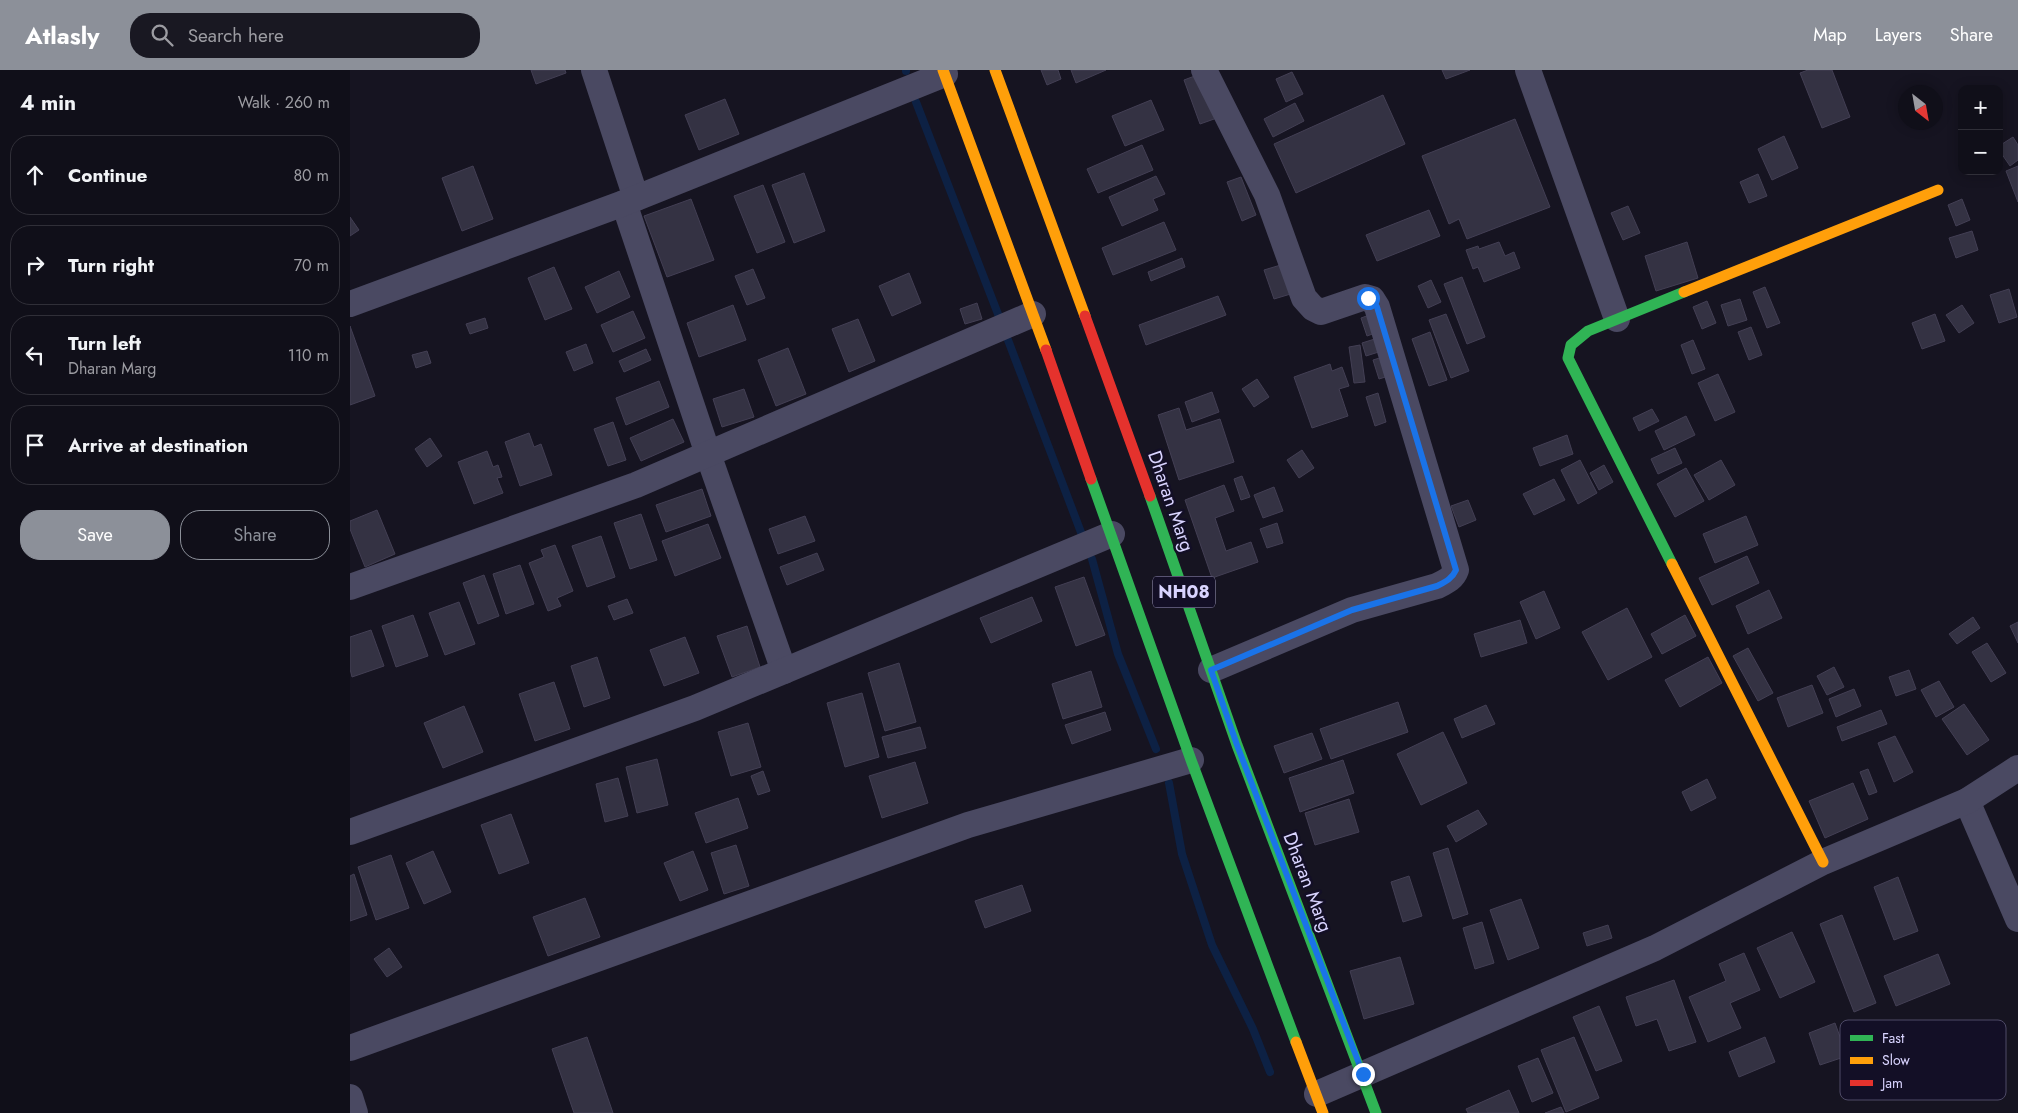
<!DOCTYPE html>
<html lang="en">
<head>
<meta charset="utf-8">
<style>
  :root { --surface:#100f19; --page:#191822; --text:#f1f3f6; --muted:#9c9ca2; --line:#302f38; --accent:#8c9099 }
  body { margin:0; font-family:Jost,sans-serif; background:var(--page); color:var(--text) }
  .controls { position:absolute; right:15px; top:15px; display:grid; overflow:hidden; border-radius:10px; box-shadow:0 2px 12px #0003 }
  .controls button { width:45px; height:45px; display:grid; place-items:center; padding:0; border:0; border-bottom:1px solid var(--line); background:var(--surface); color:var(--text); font:25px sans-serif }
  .compass { position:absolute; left:1548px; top:15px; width:45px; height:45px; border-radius:50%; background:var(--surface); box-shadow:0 2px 12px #0003; rotate:149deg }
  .stop { position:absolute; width:15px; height:15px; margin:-11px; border:4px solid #1a73e8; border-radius:50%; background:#fff }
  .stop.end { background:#1a73e8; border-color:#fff; box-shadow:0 1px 5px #0008 }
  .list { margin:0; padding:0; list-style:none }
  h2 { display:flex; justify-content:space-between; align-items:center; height:65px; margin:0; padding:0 20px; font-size:21px }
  h2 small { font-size:16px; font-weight:400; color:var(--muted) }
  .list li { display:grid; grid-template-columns:32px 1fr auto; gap:15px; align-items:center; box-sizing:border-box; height:80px; margin:0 10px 10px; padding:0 10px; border:1px solid var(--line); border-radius:20px }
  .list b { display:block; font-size:19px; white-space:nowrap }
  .list p { margin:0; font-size:16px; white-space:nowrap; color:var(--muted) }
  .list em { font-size:16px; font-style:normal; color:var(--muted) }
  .actions { display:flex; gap:10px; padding:15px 20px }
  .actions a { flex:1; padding:11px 0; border:1px solid var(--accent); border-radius:20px; text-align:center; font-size:18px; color:var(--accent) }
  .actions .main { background:var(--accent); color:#fff }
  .icon { flex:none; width:28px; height:28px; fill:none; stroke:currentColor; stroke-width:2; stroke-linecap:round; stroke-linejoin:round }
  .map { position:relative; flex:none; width:1668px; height:1043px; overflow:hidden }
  header { display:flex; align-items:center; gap:30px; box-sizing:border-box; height:70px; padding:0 25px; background:var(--accent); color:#fff }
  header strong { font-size:24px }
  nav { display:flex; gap:28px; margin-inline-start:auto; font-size:18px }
  .search { width:350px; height:45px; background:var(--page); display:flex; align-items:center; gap:12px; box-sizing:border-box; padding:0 18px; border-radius:20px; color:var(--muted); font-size:19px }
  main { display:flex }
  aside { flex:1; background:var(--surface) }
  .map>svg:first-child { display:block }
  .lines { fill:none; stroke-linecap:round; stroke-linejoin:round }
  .stream { stroke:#0d2144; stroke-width:8 }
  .building { fill:#343243; stroke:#433f54 }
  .street { stroke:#4a4962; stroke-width:26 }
  .fast { stroke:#30b455; stroke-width:11 }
  .slow { stroke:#ff9f0a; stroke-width:11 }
  .jam { stroke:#e5322d; stroke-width:11 }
  .route { stroke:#1a73e8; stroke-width:6 }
  .labels { text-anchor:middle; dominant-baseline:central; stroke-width:5; stroke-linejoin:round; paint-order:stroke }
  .shield { fill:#130f26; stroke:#9e99be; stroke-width:1 }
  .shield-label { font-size:18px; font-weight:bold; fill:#d9d4ff }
  .street-label { font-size:19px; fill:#d9d4ff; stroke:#130f26 }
  .key { fill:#130f26; stroke:#4e4a67; stroke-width:1 }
  .key-label { font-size:14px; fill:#d9d4ff }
</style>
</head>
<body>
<header>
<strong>Atlasly</strong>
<div class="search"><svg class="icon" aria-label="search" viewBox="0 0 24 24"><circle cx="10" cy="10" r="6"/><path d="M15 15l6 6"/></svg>Search here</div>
<nav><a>Map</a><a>Layers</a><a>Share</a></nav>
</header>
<main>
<aside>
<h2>4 min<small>Walk · 260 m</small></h2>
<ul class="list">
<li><svg class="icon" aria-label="ahead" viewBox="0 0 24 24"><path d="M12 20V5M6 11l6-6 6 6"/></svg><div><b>Continue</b></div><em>80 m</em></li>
<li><svg class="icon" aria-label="right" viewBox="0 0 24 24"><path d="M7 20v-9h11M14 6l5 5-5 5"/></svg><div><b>Turn right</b></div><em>70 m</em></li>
<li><svg class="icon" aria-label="left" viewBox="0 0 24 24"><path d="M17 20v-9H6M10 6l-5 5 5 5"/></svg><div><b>Turn left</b><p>Dharan Marg</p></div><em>110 m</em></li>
<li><svg class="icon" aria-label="arrive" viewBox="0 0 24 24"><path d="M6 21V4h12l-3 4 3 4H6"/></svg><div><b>Arrive at destination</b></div></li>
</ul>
<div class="actions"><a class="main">Save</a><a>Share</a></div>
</aside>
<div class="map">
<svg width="1668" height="1043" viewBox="0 0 1668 1043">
  <rect width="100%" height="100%" fill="#161421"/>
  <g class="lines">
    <g class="stream">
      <polyline points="556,0 556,1"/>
      <polyline points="566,32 648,244"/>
      <polyline points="658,270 732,465"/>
      <polyline points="742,489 768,584 806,679"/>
      <polyline points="819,713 832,784 862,875 903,959 920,1002"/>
    </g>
  </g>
  <g class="building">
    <polygon points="181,0 215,0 216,3 186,14"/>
    <polygon points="691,0 708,0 711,9 697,15"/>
    <polygon points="721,0 756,0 726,13"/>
    <polygon points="1092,0 1120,0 1096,9"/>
    <polygon points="1458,0 1482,0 1500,47 1472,58 1450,3"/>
    <polygon points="942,2 953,24 936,32 926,9"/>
    <polygon points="850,4 867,48 850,54 834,10"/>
    <polygon points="1033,25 1055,74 946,123 924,74"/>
    <polygon points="375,29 389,64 349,80 335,45"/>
    <polygon points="801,30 814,60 775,76 762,46"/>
    <polygon points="945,33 954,51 923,67 914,49"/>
    <polygon points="1165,49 1200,137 1117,169 1109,149 1099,154 1072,86"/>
    <polygon points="1434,66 1448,98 1422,110 1408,79"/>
    <polygon points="1663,67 1668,75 1668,90 1660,96 1649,80 1649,76"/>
    <polygon points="792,75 803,100 748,123 737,99"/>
    <polygon points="123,96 143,149 112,161 92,108"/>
    <polygon points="1668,96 1668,132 1656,101"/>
    <polygon points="454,103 475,161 444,173 422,115"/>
    <polygon points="1408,104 1417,126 1399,133 1390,112"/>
    <polygon points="806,106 815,124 803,129 808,140 772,156 759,127"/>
    <polygon points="891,107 906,145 892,151 877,112"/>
    <polygon points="413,115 435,172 407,183 384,126"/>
    <polygon points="341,129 364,190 317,207 294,146"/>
    <polygon points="1612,129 1620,150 1606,156 1598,135"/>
    <polygon points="1278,136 1290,163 1273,170 1261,143"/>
    <polygon points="1079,140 1090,166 1027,191 1016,165"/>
    <polygon points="0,147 9,160 0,166"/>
    <polygon points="814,152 826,180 763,205 752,178"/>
    <polygon points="1622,161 1628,180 1606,188 1599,168"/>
    <polygon points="1149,172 1155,186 1164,182 1170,198 1134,212 1128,197 1123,199 1116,180 1128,176 1129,179"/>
    <polygon points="1337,172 1348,208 1306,221 1295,186"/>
    <polygon points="832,188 835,197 801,211 798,202"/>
    <polygon points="934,194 944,223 924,229 914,200"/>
    <polygon points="204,197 222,239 195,250 178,208"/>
    <polygon points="403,199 415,228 397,235 385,206"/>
    <polygon points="269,201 280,227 247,243 235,217"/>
    <polygon points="559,203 571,233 542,246 529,216"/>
    <polygon points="1112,207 1135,267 1117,274 1094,214"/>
    <polygon points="1081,210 1091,232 1078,238 1068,216"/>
    <polygon points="1415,217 1430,253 1417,258 1403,222"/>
    <polygon points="1659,219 1667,247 1649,253 1640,225"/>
    <polygon points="868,226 876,245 796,275 789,255"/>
    <polygon points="1390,229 1397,250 1378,256 1371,235"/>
    <polygon points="1357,231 1366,253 1352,259 1343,237"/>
    <polygon points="627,233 632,249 615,254 610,239"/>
    <polygon points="383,235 396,270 349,287 337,253"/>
    <polygon points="1612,235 1624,253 1609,263 1596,245"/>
    <polygon points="283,241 295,268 263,282 251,255"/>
    <polygon points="1022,244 1028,262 1017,266 1011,248"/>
    <polygon points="1096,244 1119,301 1101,308 1079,250"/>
    <polygon points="1585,244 1595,271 1572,279 1562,253"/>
    <polygon points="135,248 138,258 120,264 116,254"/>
    <polygon points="508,249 525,291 499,302 482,259"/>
    <polygon points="0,256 25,326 0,335"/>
    <polygon points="1401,257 1412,285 1399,290 1388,262"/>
    <polygon points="1080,262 1097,310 1079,316 1062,269"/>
    <polygon points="1031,267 1035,280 1016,286 1012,273"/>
    <polygon points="1343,270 1355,299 1342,304 1331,275"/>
    <polygon points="236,274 243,293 224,301 216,282"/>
    <polygon points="1010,275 1015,312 1004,313 999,277"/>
    <polygon points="438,278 456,324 426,336 408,290"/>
    <polygon points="296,279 301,290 274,302 269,291"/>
    <polygon points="77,281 81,293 66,298 62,285"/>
    <polygon points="1036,286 1042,305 1029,309 1023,290"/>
    <polygon points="980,294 982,301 992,297 999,316 989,319 998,346 962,358 944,307"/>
    <polygon points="1368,304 1385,342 1365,351 1348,313"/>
    <polygon points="907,309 919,327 904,337 892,319"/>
    <polygon points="309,311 319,337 276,355 266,328"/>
    <polygon points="394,319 404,347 372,357 363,329"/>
    <polygon points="862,322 869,342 842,352 835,332"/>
    <polygon points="1028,323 1036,352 1025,356 1016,327"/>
    <polygon points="829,338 836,360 870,349 884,392 829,410 808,345"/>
    <polygon points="1302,339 1309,351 1289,361 1283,348"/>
    <polygon points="1336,346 1345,365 1314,380 1305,361"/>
    <polygon points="323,349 334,372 291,391 280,368"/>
    <polygon points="263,352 276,390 258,396 244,359"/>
    <polygon points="179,363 184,377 191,374 202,405 170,416 155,372"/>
    <polygon points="1217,365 1223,384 1190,396 1183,378"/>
    <polygon points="80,368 92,386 77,397 65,379"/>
    <polygon points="1325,378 1332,393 1308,404 1301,389"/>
    <polygon points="952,380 964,398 949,408 937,390"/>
    <polygon points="137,381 143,397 148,395 152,407 147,408 153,423 124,434 108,392"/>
    <polygon points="1230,390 1247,423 1228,434 1211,400"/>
    <polygon points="1371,390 1385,415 1359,430 1344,405"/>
    <polygon points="1254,395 1263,412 1249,420 1240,403"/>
    <polygon points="1336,398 1354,431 1325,447 1307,414"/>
    <polygon points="892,406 900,427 891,430 884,409"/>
    <polygon points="1204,409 1215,430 1184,445 1173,424"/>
    <polygon points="874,415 884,441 865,448 876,481 901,472 908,492 862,508 835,430"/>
    <polygon points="924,417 933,441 913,448 904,425"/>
    <polygon points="352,419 361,446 316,462 306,435"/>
    <polygon points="1118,430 1126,450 1109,457 1101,436"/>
    <polygon points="27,440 45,484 15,497 0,459 0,451"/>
    <polygon points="291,444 307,490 280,499 264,453"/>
    <polygon points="455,446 465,471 428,484 419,459"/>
    <polygon points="1396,446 1408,475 1365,493 1353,464"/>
    <polygon points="927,453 933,473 917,478 910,459"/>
    <polygon points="358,454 371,488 325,506 312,471"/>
    <polygon points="251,466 265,507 237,517 222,476"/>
    <polygon points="205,475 223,521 207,528 211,536 198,541 179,493 194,487 191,480"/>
    <polygon points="467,483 474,500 437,515 430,497"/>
    <polygon points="1397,486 1409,513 1362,535 1349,508"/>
    <polygon points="170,495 184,534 156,544 143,504"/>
    <polygon points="134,505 149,546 128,554 113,513"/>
    <polygon points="734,507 755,565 726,576 705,517"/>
    <polygon points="1419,520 1432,548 1398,564 1386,536"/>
    <polygon points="1194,521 1210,558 1186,569 1170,532"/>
    <polygon points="682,527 692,551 641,573 630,548"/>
    <polygon points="277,529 283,543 264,550 258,536"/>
    <polygon points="109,532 125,574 95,585 79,543"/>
    <polygon points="1277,538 1302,587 1258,610 1232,562"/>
    <polygon points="63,545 78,586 46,597 32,556"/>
    <polygon points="1335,545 1346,566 1312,584 1301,564"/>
    <polygon points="1623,547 1630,558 1607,574 1599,564"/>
    <polygon points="1170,550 1177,573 1131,587 1124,564"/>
    <polygon points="1668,552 1668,573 1660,556"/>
    <polygon points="397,556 410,597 382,607 367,566"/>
    <polygon points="21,560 34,596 2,607 0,599 0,567"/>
    <polygon points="335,567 349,603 314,616 300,580"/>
    <polygon points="1637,573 1656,603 1641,612 1622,582"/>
    <polygon points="1398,578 1423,623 1408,631 1383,586"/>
    <polygon points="247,587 260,628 234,637 221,596"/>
    <polygon points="1358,587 1372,613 1330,637 1315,610"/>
    <polygon points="549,593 566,652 535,661 518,603"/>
    <polygon points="1484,597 1494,617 1477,625 1467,606"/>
    <polygon points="1559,600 1566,619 1546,626 1539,607"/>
    <polygon points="741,601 752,637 713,649 702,614"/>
    <polygon points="1589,611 1604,637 1586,647 1571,620"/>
    <polygon points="204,612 220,659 185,671 169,624"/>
    <polygon points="1462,615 1473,643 1438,657 1427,628"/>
    <polygon points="1504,619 1511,636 1486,647 1479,629"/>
    <polygon points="512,623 529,687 495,697 477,633"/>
    <polygon points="1048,632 1058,662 981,689 970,659"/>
    <polygon points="1614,634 1639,670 1617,685 1592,649"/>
    <polygon points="1136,635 1145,654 1112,668 1104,649"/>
    <polygon points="114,636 133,682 93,698 74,653"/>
    <polygon points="1531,640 1537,654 1492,671 1487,657"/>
    <polygon points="755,642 761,660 722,674 715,655"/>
    <polygon points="398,653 411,697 381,706 368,662"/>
    <polygon points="570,657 576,678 538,688 532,667"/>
    <polygon points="1093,662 1117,713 1071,735 1047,684"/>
    <polygon points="962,663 972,689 934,703 924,676"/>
    <polygon points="1545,666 1563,702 1544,712 1528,673"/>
    <polygon points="307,689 318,735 287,743 276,697"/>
    <polygon points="993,690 1004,723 950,742 939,708"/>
    <polygon points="565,692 578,733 532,748 519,706"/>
    <polygon points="1518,699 1527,722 1519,725 1510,702"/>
    <polygon points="413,701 420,721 408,725 401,706"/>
    <polygon points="268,708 278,746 255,752 246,714"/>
    <polygon points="1357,709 1366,728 1341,741 1332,722"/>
    <polygon points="1503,713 1518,749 1475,768 1459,731"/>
    <polygon points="388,728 398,758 356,773 345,743"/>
    <polygon points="999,729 1009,762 965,775 955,743"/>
    <polygon points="1128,740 1137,754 1106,772 1097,756"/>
    <polygon points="161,744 179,793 149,804 131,755"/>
    <polygon points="386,775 399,816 374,824 361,783"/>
    <polygon points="1098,778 1118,844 1103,849 1083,783"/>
    <polygon points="83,781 101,822 74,834 56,793"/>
    <polygon points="343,781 358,820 330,831 314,793"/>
    <polygon points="41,785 59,838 26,850 8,797"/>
    <polygon points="4,804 17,845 0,851 0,806"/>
    <polygon points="1059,806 1072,846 1053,852 1041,812"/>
    <polygon points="1548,807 1568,861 1544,870 1524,817"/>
    <polygon points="672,815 681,841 635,858 625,831"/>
    <polygon points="235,828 250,867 198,886 183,847"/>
    <polygon points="1171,829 1189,878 1158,890 1140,840"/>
    <polygon points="1492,845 1526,933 1504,942 1470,854"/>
    <polygon points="1132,852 1144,893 1125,899 1113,858"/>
    <polygon points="1258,855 1262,868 1237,876 1233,863"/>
    <polygon points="1442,862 1465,912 1430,928 1407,878"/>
    <polygon points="39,878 52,897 37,907 24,889"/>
    <polygon points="1394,883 1410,920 1380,933 1391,958 1358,972 1339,927 1376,911 1369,894"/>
    <polygon points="1588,884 1600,914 1546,936 1534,906"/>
    <polygon points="1050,887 1064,934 1014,949 1000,901"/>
    <polygon points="1324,910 1346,972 1319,981 1307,949 1286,956 1276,927"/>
    <polygon points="1249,936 1272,991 1246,1001 1223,947"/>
    <polygon points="1485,953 1497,986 1470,995 1459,963"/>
    <polygon points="237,967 263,1043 224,1043 202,979"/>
    <polygon points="1224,967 1249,1028 1216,1042 1191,980"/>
    <polygon points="1415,967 1425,992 1389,1007 1379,982"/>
    <polygon points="1188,988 1203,1023 1182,1032 1168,996"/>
    <polygon points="1159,1020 1169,1043 1118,1043 1116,1039"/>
    <polygon points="1211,1037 1214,1043 1195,1043"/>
  </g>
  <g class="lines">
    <g class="street">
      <polyline points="244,0 286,128"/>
      <path d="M854,0L917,125L954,228L963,238L971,242L1015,227L1022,229L1027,237L1106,500C1103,509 1095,512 1087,516L1002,540L861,600"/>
      <polyline points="1178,0 1267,249"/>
      <polyline points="274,133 358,384 434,601"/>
      <polyline points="0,234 274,133 595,4"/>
      <polyline points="0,517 286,415 683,244"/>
      <polyline points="1617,731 1668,849"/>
      <polyline points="0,762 345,638 762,464"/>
      <polyline points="0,978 618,755 841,690"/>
      <polyline points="967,1024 1305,878 1473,792 1617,731 1668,698"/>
      <polyline points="0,1027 5,1043"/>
    </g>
    <g class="fast">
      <polyline points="741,409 841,690 946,972"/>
      <polyline points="800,426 887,675 1026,1043"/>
      <polyline points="1322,494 1218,288 1221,275 1238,261 1334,222"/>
    </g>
    <g class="slow">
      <polyline points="593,0 696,280"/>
      <polyline points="645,0 735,246"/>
      <polyline points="1334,222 1588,120"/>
      <polyline points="1322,494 1473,792"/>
      <polyline points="946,972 973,1043"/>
    </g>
    <g class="jam">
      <polyline points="735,246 800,426"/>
      <polyline points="696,280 741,409"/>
    </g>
  </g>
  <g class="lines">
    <path class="route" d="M1013,1004L887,675L861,600L1002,540L1087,516C1095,512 1102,509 1106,500L1027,237L1022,229L1018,228"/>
  </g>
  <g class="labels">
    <rect class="shield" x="803" y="506.5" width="62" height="31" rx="4"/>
    <g class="shield-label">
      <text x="834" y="522">NH08</text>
    </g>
    <g class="street-label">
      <text transform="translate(821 431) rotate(71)">Dharan Marg</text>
      <text transform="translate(958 812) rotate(69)">Dharan Marg</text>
    </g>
  </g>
  <rect x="1490" y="950" width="166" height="80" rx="8" class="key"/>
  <rect x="1500" y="965" width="23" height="6" fill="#30b455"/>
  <rect x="1500" y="987" width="23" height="7" fill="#ff9f0a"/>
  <rect x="1500" y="1010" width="23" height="6" fill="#e5322d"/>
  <g class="key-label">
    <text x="1532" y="973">Fast</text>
    <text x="1532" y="995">Slow</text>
    <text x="1532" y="1018">Jam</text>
  </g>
</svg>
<div class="controls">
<button>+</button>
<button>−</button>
</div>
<svg class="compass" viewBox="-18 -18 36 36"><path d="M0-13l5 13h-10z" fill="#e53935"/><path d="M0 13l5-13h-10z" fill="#9c9ca2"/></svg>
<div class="stop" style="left:1018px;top:228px"></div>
<div class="stop end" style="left:1013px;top:1004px"></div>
</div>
</main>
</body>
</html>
